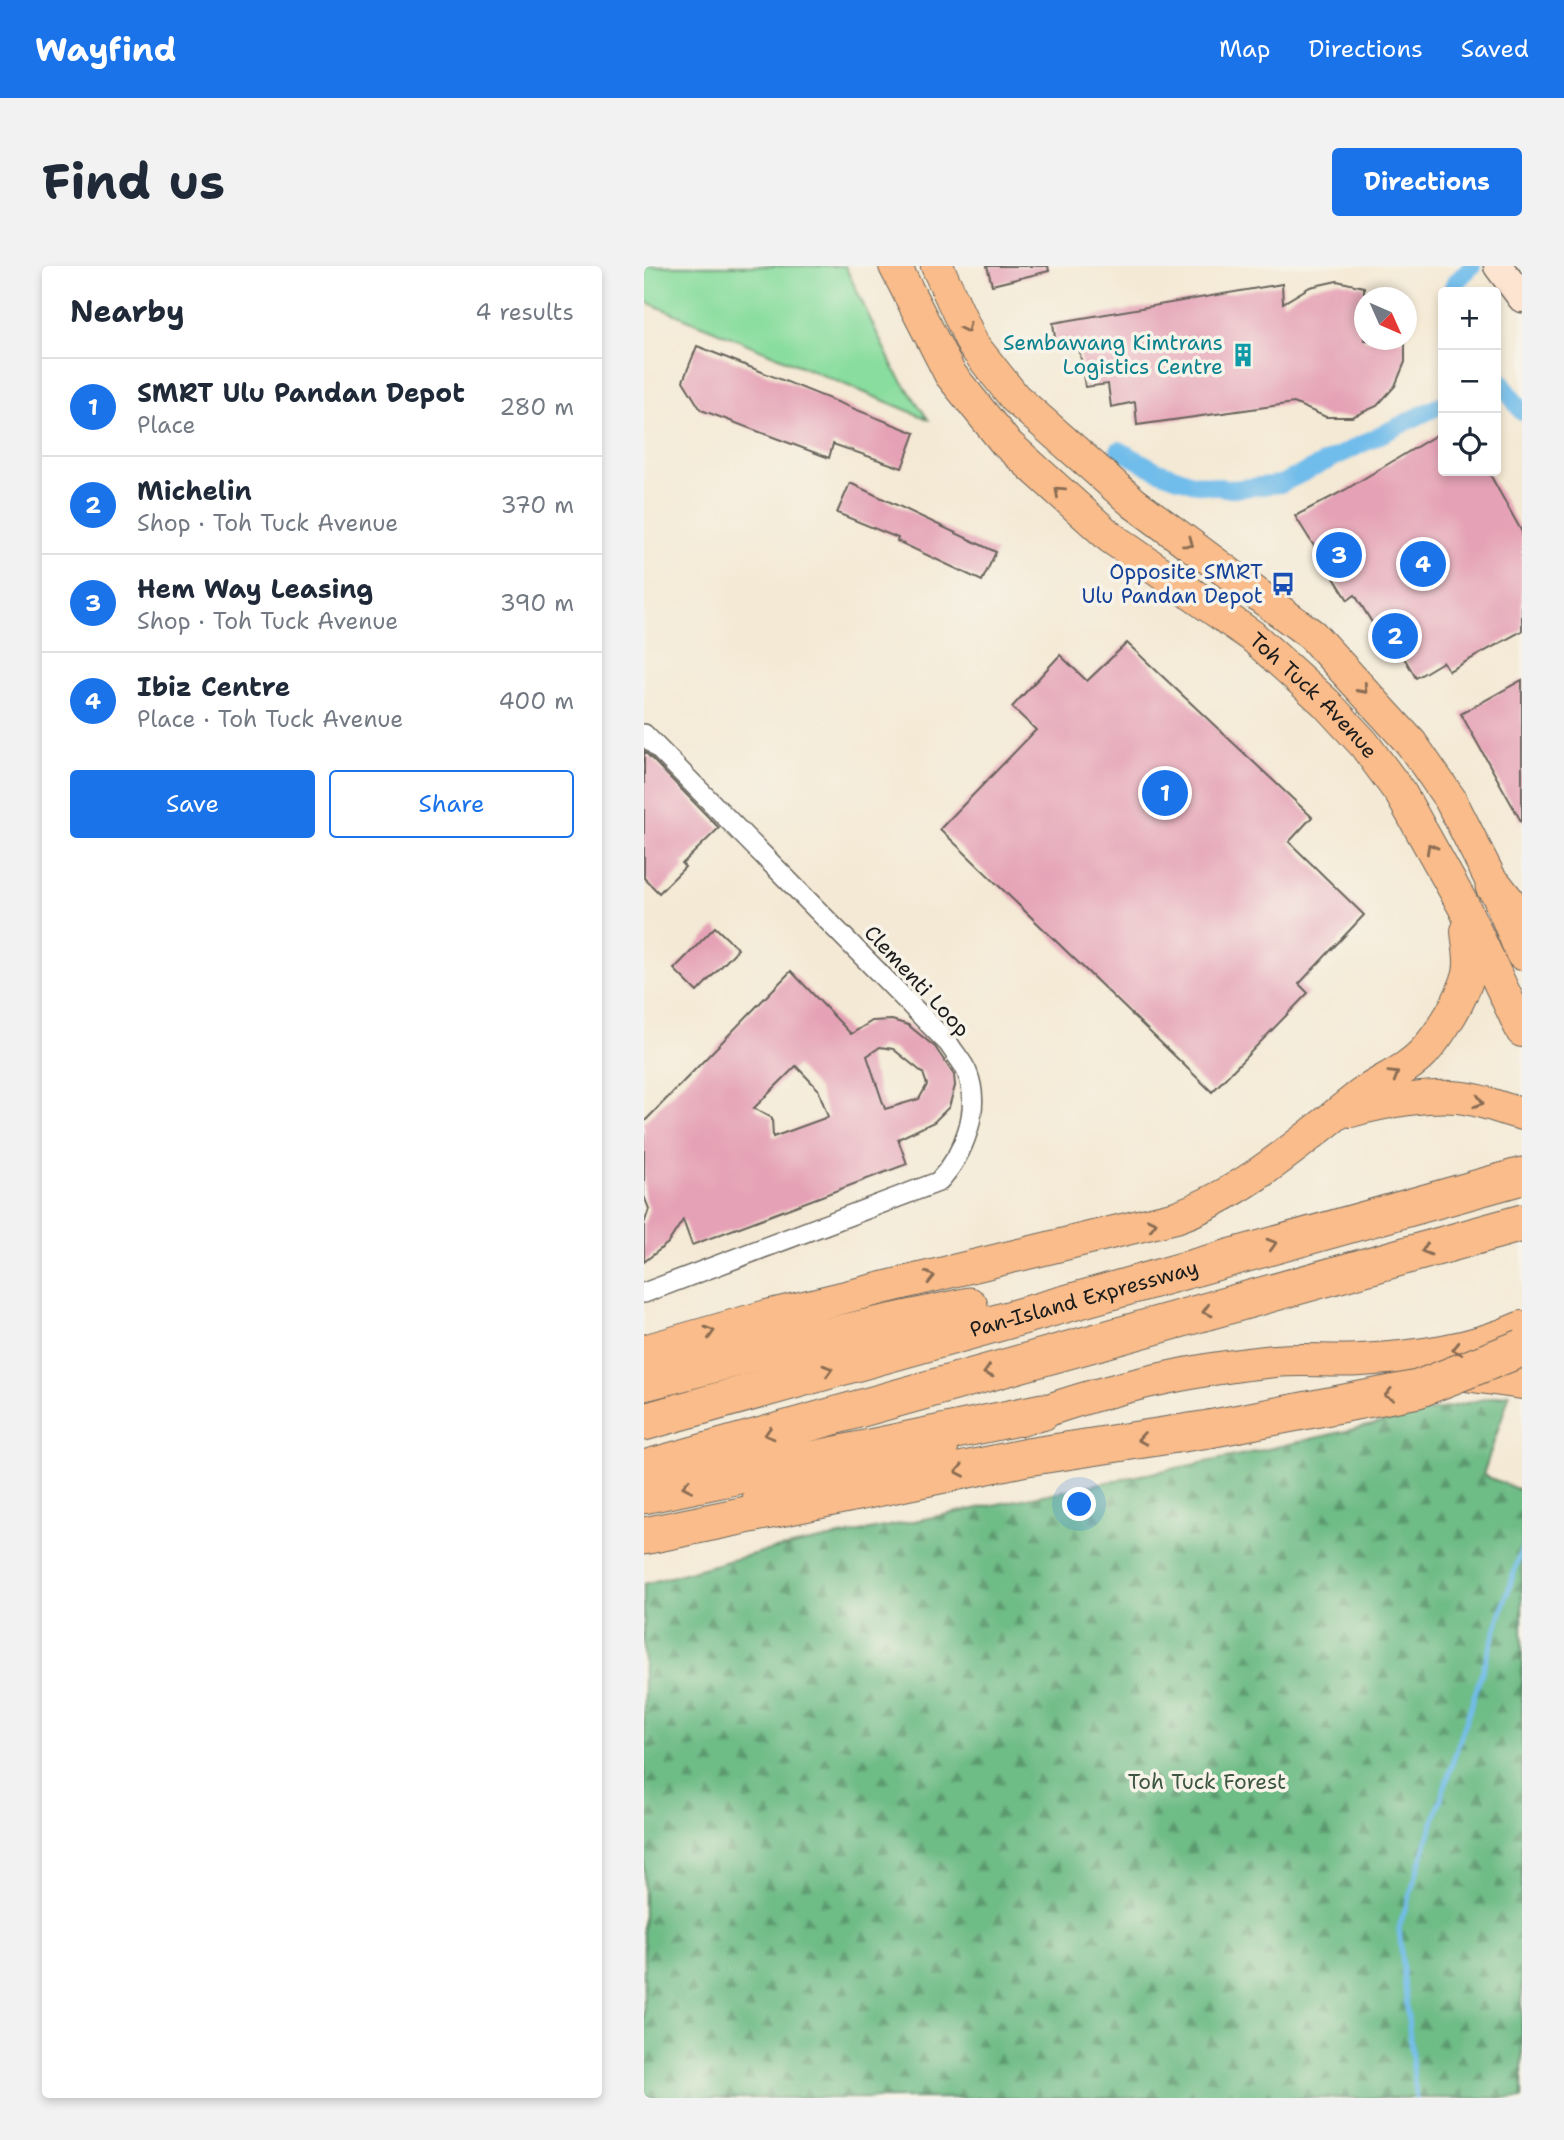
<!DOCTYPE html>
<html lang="en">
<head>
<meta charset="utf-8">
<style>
  :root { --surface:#fff; --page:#f2f2f3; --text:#1f2937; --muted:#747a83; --line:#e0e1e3; --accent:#1a73e8 }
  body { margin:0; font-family:"Shantell Sans",sans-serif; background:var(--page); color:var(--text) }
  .controls { position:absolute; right:21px; top:21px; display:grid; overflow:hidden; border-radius:7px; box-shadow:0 4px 10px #0003 }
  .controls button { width:63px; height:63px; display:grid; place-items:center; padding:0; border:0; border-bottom:2px solid var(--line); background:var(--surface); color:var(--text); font:35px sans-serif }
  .compass { position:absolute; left:710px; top:21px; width:63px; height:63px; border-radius:50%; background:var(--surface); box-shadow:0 4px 10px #0003; rotate:135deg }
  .you { position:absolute; left:436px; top:1239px; width:24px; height:24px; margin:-18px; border:5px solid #fff; border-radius:50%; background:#1a73e8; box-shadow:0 0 0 10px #1a73e833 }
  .badge { display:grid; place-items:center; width:46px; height:46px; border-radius:50%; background:var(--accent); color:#fff; font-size:23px; font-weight:700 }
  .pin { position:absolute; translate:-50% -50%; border:4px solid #fff; box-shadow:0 2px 7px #0006 }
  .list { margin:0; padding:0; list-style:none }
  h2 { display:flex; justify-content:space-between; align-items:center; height:91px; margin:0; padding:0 28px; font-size:30px }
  h2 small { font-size:23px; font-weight:400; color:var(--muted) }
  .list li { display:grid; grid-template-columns:46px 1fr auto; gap:21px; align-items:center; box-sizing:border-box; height:98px; padding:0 28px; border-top:2px solid var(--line) }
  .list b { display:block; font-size:26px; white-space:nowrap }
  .list p { margin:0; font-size:23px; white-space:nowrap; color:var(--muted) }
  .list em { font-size:23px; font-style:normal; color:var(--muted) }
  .actions { display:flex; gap:14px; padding:21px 28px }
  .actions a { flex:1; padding:16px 0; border:2px solid var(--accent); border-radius:7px; text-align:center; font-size:24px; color:var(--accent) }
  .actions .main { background:var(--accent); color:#fff }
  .icon { flex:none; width:38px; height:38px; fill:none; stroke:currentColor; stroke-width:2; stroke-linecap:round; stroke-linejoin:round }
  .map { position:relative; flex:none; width:878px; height:1832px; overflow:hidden; border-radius:7px }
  header { display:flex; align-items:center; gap:42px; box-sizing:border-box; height:98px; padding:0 35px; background:var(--accent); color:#fff }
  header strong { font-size:33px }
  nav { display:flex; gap:38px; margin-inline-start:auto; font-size:24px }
  .intro { display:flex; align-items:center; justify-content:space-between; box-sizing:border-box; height:168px; padding:0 42px }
  h1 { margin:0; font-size:49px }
  .button { padding:18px 32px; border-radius:7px; background:var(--accent); color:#fff; font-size:24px; font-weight:700 }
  main { display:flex; gap:42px; padding:0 42px }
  aside { flex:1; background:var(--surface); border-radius:7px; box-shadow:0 4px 10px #0003 }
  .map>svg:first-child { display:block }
  .grass { fill:#89dd9f; stroke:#527c5e; stroke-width:2 }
  .forest { fill:url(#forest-firs); stroke:#456c51; stroke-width:2 }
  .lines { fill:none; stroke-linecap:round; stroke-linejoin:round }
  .stream { stroke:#70bcea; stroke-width:5 }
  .canal { stroke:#70bcea; stroke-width:18 }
  .building { fill:#e5a2b6; fill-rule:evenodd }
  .street-casing { stroke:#68645c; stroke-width:22 }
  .secondary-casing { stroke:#68645c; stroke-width:31 }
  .primary-casing { stroke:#68645c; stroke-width:34 }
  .highway-casing { stroke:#68645c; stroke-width:39 }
  .street { stroke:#fff; stroke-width:19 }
  .secondary { stroke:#fde4d0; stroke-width:28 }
  .primary { stroke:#f9bc8a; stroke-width:32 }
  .highway { stroke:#f9bc8a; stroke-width:37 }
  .highway-bridge-casing { stroke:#68645c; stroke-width:39; stroke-linecap:butt }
  .highway-bridge { stroke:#f9bc8a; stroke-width:37 }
  .oneway { stroke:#8a6c53 }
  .labels { text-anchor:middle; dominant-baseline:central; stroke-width:7; stroke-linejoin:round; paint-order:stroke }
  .culture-label { font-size:21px; fill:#0d838f; stroke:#f7f3e8; text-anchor:end }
  .transit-label { font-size:21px; fill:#164399; stroke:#f7f3e8; text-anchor:end }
  .street-label { font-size:21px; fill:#1c1c1c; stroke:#f7f3e8 }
  .park-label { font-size:21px; fill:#3d5643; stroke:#f7f3e8 }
</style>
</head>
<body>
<header>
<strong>Wayfind</strong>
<nav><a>Map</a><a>Directions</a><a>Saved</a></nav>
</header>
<div class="intro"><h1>Find us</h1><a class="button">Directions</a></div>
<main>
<aside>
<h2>Nearby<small>4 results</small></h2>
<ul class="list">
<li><span class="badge">1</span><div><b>SMRT Ulu Pandan Depot</b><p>Place</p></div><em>280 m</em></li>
<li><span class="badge">2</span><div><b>Michelin</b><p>Shop · Toh Tuck Avenue</p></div><em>370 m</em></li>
<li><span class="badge">3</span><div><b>Hem Way Leasing</b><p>Shop · Toh Tuck Avenue</p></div><em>390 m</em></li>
<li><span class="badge">4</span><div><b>Ibiz Centre</b><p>Place · Toh Tuck Avenue</p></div><em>400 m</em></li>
</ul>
<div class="actions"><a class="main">Save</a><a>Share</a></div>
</aside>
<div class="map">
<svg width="878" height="1832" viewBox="0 0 878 1832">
  <defs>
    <pattern id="forest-firs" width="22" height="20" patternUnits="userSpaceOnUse" patternTransform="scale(1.75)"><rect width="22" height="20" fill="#6ebc86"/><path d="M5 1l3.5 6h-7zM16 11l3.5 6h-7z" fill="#5a986d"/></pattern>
  </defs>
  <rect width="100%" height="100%" fill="#f7f3e8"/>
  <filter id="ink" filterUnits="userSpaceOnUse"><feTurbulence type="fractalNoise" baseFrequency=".0143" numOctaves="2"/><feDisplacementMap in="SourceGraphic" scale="14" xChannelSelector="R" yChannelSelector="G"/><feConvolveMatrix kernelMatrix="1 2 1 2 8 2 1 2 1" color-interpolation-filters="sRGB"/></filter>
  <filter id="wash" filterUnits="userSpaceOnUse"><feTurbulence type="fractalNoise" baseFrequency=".00686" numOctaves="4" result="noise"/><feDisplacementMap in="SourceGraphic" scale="28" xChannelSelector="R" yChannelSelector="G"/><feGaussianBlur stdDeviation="1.57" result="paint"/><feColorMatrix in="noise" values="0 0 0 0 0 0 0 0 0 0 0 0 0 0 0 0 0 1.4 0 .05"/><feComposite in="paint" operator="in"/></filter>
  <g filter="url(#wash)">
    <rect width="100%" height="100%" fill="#f4e9d4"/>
    <polygon class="grass" points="0,0 201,0 250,103 284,153 0,35"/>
    <polygon class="forest" points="866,1127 839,1209 878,1225 878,1832 0,1832 0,1318 117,1286 606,1187"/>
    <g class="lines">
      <polyline class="stream" points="772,1832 755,1662 878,1282"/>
      <g class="canal">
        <polyline points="807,26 810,18 828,0"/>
        <polyline points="852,109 878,146"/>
        <polyline points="475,184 512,204 548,217 588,223 637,218 799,138"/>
      </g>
    </g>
    <g id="blocks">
      <g class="building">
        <polygon points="343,0 404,0 405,5 348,19"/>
        <polygon points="693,15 720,21 720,74 761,74 761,96 751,120 733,140 708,151 682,151 650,137 493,159 491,136 467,141 464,118 441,121 434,75 412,79 409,57 638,18 639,37 666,21"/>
        <polygon points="53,80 271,167 258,202 189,178 185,192 57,144 39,115"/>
        <polygon points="799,165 799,205 844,205 878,266 878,365 805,405 799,396 772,412 737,353 729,358 711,329 704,334 651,250 701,224"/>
        <polygon points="206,217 352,286 338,315 253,275 254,272 193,247"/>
        <polygon points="483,377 668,551 645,576 720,649 655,718 664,727 568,826 296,563 392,464 368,441 416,389 443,415"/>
        <polygon points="878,414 878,557 817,448"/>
        <polygon points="0,485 75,562 38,598 41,601 15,627 0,612"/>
        <polygon points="71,661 94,683 53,726 30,703"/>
        <path d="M147,705L207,768L228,755L248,754L264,759L291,781L310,809L311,820L305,841L290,856L254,873L263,898L48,979L39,954L24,977L0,996V958L5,943L0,930V856ZM236,781L249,783L279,807L283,819L275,833L241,843L223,790ZM152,800L174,823L184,851L129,871L128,852L110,842Z"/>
      </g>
    </g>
  </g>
  <g filter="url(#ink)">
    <use href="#blocks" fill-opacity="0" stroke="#68645c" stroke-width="2"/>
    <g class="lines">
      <g class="street-casing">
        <path id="street" d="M0,468L305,778C310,787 319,796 323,806C338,842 320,889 294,916L0,1027"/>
      </g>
      <g class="secondary-casing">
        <polyline id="secondary" points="854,0 878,32"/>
      </g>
      <g class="primary-casing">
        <g id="primary">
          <path id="s1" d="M251,0L306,108L361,176L466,271L608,370L682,437L720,478L757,528L820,641L878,765"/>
          <polyline points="293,0 329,79 371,132 490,237 668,369 767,477 806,533 850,620 878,688"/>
          <path d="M707,845C739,836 793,826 826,833C843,836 861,844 878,848"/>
          <path d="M0,1085L123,1050L532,951C602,926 660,873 718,828C739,813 762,805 780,786C797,767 819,732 825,707C828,693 824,678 823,665"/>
          <polyline points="807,1107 878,1117"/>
          <path d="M377,1154C451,1125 552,1102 631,1095C660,1092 688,1096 717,1094C772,1091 827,1084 878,1061"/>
          <polyline points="115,1230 298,1182"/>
        </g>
      </g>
      <g class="highway-casing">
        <g id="highway">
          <polyline points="850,620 878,656"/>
          <polyline points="0,1116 138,1080 325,1040"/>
          <path id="s2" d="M0,1156L878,910"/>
          <polyline points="0,1203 878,957"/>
          <polyline points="0,1229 398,1146"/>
          <polyline points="0,1270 383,1191 565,1163"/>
        </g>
      </g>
      <use href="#street" class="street"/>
      <use href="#secondary" class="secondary"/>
      <use href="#primary" class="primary"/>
      <use href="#highway" class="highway"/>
      <g class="highway-bridge-casing">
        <polyline id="highway-bridge" points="565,1163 774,1123 878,1082"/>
      </g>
      <use href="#highway-bridge" class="highway-bridge"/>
    </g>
    <defs><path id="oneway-chevron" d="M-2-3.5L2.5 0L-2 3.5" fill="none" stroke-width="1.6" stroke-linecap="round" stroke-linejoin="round" transform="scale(1.75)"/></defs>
    <g class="oneway">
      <use href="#oneway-chevron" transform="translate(322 62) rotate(65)"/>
      <use href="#oneway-chevron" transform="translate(415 225) rotate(-138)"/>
      <use href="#oneway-chevron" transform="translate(545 277) rotate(36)"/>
      <use href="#oneway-chevron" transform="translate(719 423) rotate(48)"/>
      <use href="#oneway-chevron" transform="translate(787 582) rotate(-119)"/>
      <use href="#oneway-chevron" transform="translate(750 809) rotate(-31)"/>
      <use href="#oneway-chevron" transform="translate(835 836) rotate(18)"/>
      <use href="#oneway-chevron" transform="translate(508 958) rotate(-14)"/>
      <use href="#oneway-chevron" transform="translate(628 978) rotate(-16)"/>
      <use href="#oneway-chevron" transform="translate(782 984) rotate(164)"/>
      <use href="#oneway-chevron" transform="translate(286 1011) rotate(-13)"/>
      <use href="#oneway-chevron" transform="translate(563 1045) rotate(164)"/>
      <use href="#oneway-chevron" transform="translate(66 1066) rotate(-16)"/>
      <use href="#oneway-chevron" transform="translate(813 1083) rotate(167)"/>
      <use href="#oneway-chevron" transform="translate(184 1104) rotate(-16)"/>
      <use href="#oneway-chevron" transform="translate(344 1106) rotate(164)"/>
      <use href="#oneway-chevron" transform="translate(745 1129) rotate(168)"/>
      <use href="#oneway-chevron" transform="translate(125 1168) rotate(164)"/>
      <use href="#oneway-chevron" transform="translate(498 1173) rotate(171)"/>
      <use href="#oneway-chevron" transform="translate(316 1205) rotate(169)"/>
      <use href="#oneway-chevron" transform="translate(43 1220) rotate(169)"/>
    </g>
  </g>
  <defs>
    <g id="building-bare" transform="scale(1.89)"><path d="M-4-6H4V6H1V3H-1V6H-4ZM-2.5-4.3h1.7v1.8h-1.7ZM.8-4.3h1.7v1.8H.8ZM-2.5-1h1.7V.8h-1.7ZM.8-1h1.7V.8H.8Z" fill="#0f9aa8" stroke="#f7f3e8" stroke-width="2.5" paint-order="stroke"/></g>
    <g id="bus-bare" transform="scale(1.89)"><path d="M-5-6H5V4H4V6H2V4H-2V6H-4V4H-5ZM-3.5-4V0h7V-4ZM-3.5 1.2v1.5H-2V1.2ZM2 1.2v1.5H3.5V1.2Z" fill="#1a4fb4" stroke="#f7f3e8" stroke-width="2.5" paint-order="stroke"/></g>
  </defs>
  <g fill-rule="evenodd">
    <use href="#building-bare" x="599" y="89"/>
    <use href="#bus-bare" x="639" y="318"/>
  </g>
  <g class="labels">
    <g class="culture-label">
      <text x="579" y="77">Sembawang Kimtrans<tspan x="579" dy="24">Logistics Centre</tspan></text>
    </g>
    <g class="transit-label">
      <text x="619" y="306">Opposite SMRT<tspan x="619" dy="24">Ulu Pandan Depot</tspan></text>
    </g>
    <g class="street-label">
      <text stroke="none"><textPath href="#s1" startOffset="609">Toh Tuck Avenue</textPath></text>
      <text transform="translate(273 715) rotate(47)">Clementi Loop</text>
      <text stroke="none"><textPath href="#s2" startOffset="457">Pan-Island Expressway</textPath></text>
    </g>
    <g class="park-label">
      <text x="563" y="1516">Toh Tuck Forest</text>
    </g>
  </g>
</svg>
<div class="controls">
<button>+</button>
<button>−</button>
<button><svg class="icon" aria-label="locate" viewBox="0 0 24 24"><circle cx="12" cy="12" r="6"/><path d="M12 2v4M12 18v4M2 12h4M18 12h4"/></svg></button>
</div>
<svg class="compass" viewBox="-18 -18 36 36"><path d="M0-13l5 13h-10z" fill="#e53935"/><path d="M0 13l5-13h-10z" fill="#747a83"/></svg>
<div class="you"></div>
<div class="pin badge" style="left:521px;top:527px">1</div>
<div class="pin badge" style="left:751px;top:370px">2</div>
<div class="pin badge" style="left:695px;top:289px">3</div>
<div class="pin badge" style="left:779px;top:298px">4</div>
</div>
</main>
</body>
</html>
